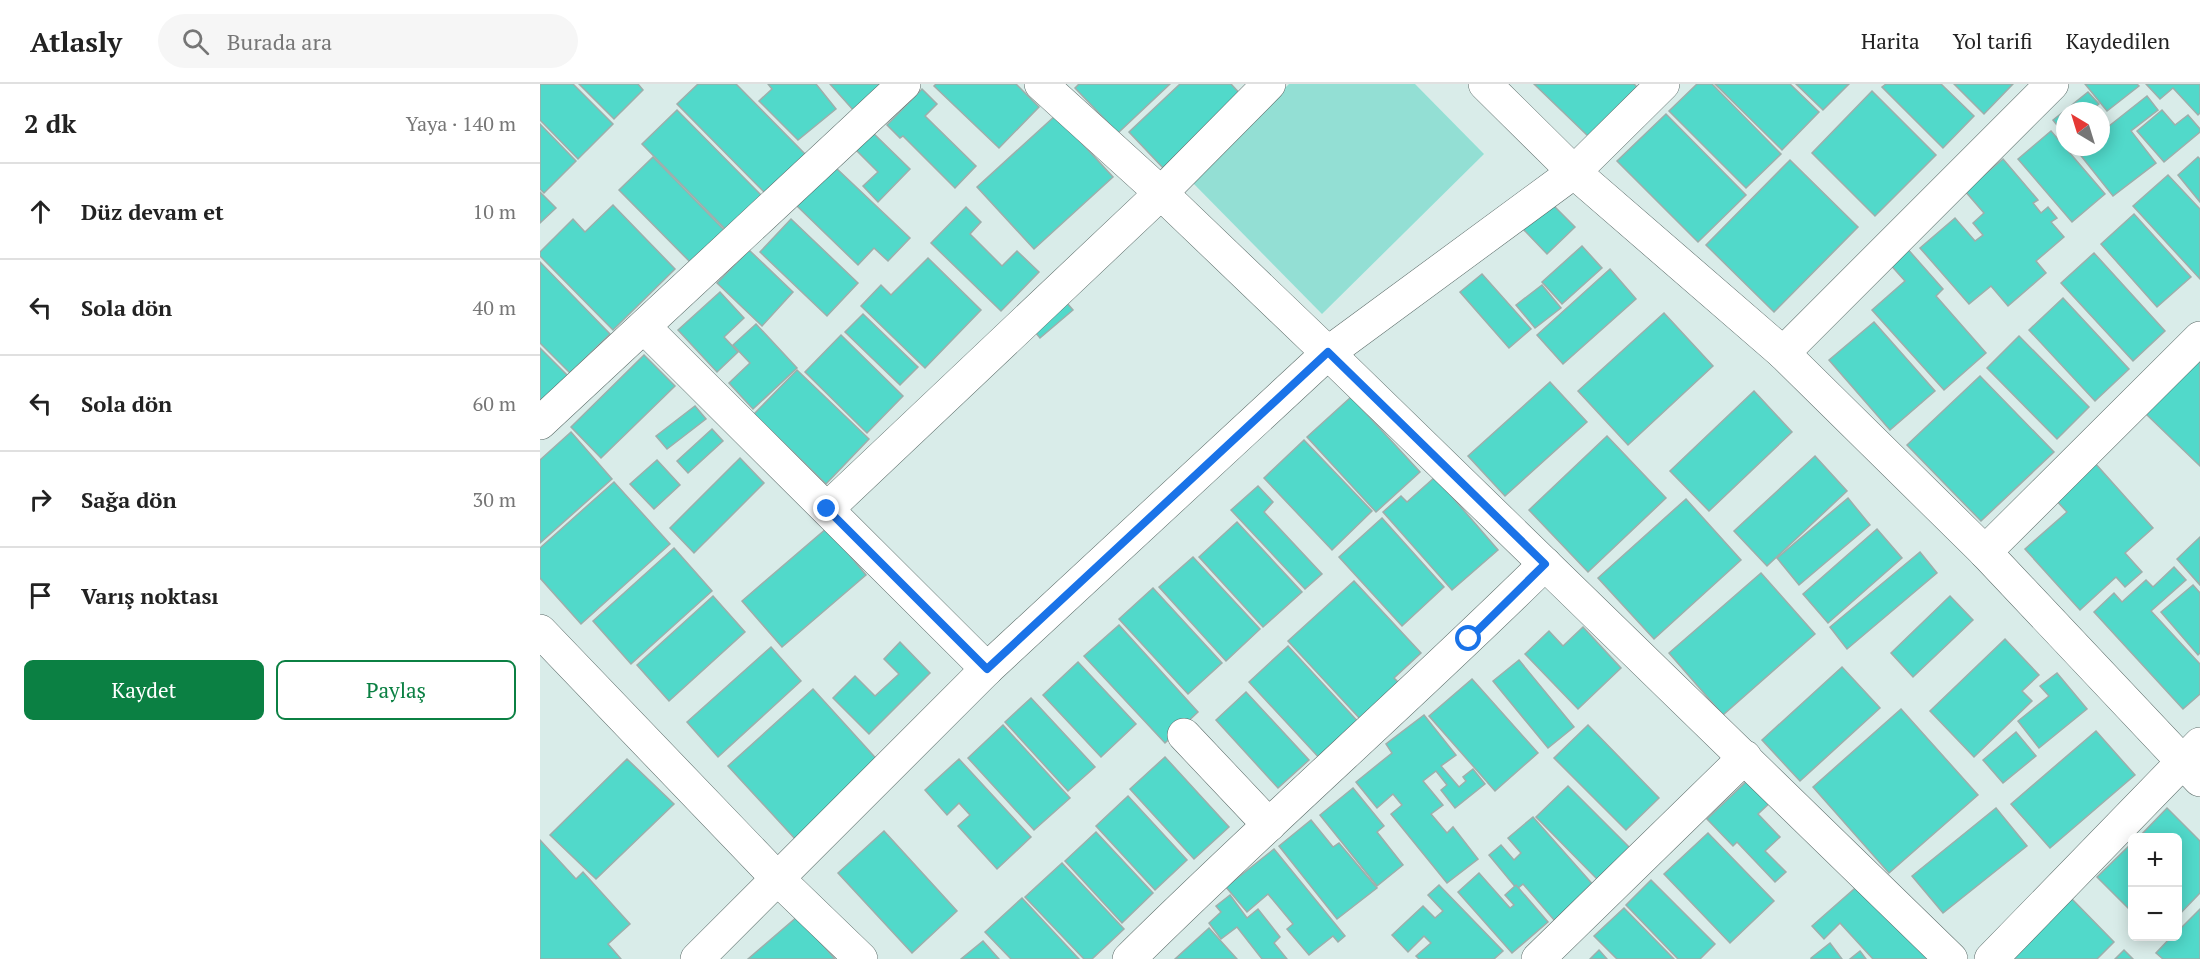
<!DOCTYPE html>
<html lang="tr">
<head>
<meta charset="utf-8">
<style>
  :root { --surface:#fff; --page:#f6f6f6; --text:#222; --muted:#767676; --line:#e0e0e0; --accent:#0b8043 }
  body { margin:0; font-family:"PT Serif",serif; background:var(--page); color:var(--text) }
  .controls { position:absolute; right:18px; bottom:18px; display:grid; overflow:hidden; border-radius:9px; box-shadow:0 3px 15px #0003 }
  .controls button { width:54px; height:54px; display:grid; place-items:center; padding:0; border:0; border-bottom:2px solid var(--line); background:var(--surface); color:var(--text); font:30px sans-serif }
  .compass { position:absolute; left:1516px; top:18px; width:54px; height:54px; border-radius:50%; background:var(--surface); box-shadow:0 3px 15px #0003; rotate:322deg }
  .stop { position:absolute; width:18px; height:18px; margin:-14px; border:4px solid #1a73e8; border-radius:50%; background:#fff }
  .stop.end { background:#1a73e8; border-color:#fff; box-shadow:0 2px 6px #0008 }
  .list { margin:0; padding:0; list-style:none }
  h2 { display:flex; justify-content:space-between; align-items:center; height:78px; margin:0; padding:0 24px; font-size:26px }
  h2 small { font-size:20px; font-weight:400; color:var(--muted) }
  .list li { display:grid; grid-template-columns:39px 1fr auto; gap:18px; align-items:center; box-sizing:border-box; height:96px; padding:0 24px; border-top:2px solid var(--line) }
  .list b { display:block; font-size:22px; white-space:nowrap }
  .list em { font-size:20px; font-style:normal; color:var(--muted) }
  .actions { display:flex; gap:12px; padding:18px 24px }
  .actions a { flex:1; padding:14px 0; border:2px solid var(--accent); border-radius:9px; text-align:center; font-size:21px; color:var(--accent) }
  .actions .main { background:var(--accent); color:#fff }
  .icon { flex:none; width:33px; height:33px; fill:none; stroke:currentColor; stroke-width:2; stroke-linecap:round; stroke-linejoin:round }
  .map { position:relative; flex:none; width:1660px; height:875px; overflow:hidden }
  header { display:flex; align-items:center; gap:36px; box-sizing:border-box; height:84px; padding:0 30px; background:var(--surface); border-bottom:2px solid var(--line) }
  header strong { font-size:28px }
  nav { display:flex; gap:33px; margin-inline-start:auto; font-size:21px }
  .search { width:420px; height:54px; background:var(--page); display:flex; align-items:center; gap:15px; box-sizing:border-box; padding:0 21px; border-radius:33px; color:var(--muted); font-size:22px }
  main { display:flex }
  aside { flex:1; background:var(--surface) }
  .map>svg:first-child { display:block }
  .green { fill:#93dfd4 }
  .building { fill:#51d9ca; stroke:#9daeab; stroke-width:1.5 }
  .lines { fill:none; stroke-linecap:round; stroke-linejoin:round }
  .minor-casing { stroke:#5c6c69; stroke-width:34 }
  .minor { stroke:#fff; stroke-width:33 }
  .route { stroke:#1a73e8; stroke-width:8 }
</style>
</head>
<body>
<header>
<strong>Atlasly</strong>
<div class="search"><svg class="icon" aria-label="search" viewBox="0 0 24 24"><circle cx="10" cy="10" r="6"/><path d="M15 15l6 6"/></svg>Burada ara</div>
<nav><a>Harita</a><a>Yol tarifi</a><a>Kaydedilen</a></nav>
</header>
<main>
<aside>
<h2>2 dk<small>Yaya · 140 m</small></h2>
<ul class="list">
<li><svg class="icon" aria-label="ahead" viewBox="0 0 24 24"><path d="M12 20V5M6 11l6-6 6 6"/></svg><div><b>Düz devam et</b></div><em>10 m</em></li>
<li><svg class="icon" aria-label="left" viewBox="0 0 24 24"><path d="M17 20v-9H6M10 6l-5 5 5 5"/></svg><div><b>Sola dön</b></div><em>40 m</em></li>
<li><svg class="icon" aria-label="left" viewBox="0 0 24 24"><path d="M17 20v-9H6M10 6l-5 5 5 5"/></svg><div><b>Sola dön</b></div><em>60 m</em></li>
<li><svg class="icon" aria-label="right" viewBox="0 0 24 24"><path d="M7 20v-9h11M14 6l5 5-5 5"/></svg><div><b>Sağa dön</b></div><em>30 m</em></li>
<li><svg class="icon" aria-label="arrive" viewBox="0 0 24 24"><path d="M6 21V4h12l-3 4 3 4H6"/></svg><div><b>Varış noktası</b></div></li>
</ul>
<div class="actions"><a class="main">Kaydet</a><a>Paylaş</a></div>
</aside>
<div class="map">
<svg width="1660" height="875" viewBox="0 0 1660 875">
  <rect width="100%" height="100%" fill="#d9ece9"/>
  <polygon class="green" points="749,0 875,0 944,70 782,230 651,97"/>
  <g class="building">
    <polygon points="0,0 33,0 73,40 38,75 0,36"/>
    <polygon points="39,0 98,0 103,6 74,35"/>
    <polygon points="158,0 196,0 267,72 227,111 137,20"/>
    <polygon points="228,0 276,0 296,25 258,56 219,17 232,5"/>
    <polygon points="290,0 346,0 315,28"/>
    <polygon points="396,0 476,0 499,23 459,64 394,2"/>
    <polygon points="539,0 630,0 578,49 535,4"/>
    <polygon points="640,0 691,0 703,13 625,86 589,48"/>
    <polygon points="994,0 1094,0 1097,3 1049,53"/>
    <polygon points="1157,0 1172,0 1241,70 1206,104 1129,27"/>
    <polygon points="1175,0 1250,0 1279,28 1242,66"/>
    <polygon points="1256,0 1309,0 1283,26"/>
    <polygon points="1346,0 1401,0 1434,32 1403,64 1342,3"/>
    <polygon points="1414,0 1473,0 1444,30"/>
    <polygon points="1545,0 1597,0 1599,2 1567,27"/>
    <polygon points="1606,0 1660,0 1660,29 1658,31 1633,4 1620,15"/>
    <polygon points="382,5 397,20 385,32 436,82 415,104 363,52 360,54 347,41"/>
    <polygon points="1332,7 1396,71 1335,132 1272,69"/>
    <polygon points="1548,8 1559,20 1550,27 1525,27 1525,51 1513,36"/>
    <polygon points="1607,12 1618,26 1591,47 1616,79 1573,112 1534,63 1561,63 1561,42 1564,46"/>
    <polygon points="137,26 227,117 192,152 102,60"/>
    <polygon points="1622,26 1635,41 1648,31 1660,45 1660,48 1624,78 1597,47"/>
    <polygon points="1126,30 1206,111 1158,158 1077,77"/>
    <polygon points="516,31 573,93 494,165 437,103"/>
    <polygon points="0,40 36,77 4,109 0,105"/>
    <polygon points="330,46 370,85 338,118 323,102 338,88 313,63"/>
    <polygon points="1511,47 1565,110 1532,138 1478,75"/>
    <polygon points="113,73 190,152 157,185 79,106"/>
    <polygon points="1658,73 1660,75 1660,118 1638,91"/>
    <polygon points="1463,75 1498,116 1493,119 1501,129 1508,123 1517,134 1511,138 1524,153 1496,177 1506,189 1468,222 1451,202 1429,220 1380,164 1415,134 1435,157 1443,151 1433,139 1444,129 1425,107"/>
    <polygon points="1250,76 1318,143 1234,228 1166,161"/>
    <polygon points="295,83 370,154 348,177 334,164 318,181 257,122"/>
    <polygon points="1628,91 1660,125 1660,195 1593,122"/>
    <polygon points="0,108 16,124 0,139"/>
    <polygon points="1011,119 1035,143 1007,170 983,145"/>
    <polygon points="73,121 135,185 73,246 0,172 0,168 33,135 45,148"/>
    <polygon points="426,123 441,138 430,150 462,182 477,167 499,188 461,227 391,159"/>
    <polygon points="1594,130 1651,193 1617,223 1561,160"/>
    <polygon points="251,135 318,199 287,232 220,168"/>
    <polygon points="1042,162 1062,184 1022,220 1002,198"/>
    <polygon points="1365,162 1403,205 1396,212 1446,269 1404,306 1332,226 1365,197 1348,178"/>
    <polygon points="209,166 253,208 222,242 177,199"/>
    <polygon points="1554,169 1625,247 1593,277 1521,199"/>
    <polygon points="388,174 441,226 385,284 321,222 341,201 351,211"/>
    <polygon points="0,178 70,250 30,289 0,259"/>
    <polygon points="1070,185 1096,215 1023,280 997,251"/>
    <polygon points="942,190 991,245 969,264 920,208"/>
    <polygon points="1002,201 1021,224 995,244 976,221"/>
    <polygon points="180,208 204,234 184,253 198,268 177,288 138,246"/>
    <polygon points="519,210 533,226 500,254 487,238"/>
    <polygon points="1523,214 1589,285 1555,317 1489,246"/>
    <polygon points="1124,229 1173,282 1088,361 1038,307"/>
    <polygon points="323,230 378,283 360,301 305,248"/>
    <polygon points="1334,238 1395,307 1350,346 1289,276"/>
    <polygon points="216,240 257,284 213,325 189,299 210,279 193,261"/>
    <polygon points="301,251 363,312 327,349 265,288"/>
    <polygon points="1479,252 1549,323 1517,355 1447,284"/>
    <polygon points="0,264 30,294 0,319"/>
    <polygon points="104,271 135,302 61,374 31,343"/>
    <polygon points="1660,274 1660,382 1606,330"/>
    <polygon points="257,286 329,355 286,400 214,330"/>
    <polygon points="1440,292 1514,368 1441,437 1367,361"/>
    <polygon points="1010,298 1047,338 965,412 928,372"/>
    <polygon points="1214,307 1252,348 1169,427 1130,387"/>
    <polygon points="811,313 880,388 836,428 767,353"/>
    <polygon points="155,322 166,335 127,365 116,352"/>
    <polygon points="172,345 183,357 148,389 137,377"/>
    <polygon points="31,348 72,395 0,459 0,376"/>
    <polygon points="1067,352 1126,414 1048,488 989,426"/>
    <polygon points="764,356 832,427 792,466 724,394"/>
    <polygon points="1275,372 1307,407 1227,482 1194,447"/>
    <polygon points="200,374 224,399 154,469 130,444"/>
    <polygon points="117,376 140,401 114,425 90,400"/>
    <polygon points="1554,378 1613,444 1585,469 1602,488 1585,503 1576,493 1540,526 1485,465 1527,428 1514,414"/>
    <polygon points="895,393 958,466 912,506 843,428 861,412 867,418"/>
    <polygon points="74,398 130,460 41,540 0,494 0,464"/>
    <polygon points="718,402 733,418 724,428 782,490 765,505 691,426"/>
    <polygon points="1308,414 1330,441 1259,501 1237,474"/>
    <polygon points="1146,415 1201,476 1114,555 1058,494"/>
    <polygon points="842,434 904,503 862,542 799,473"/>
    <polygon points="697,438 762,508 723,543 659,473"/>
    <polygon points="287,444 326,491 242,563 202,517"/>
    <polygon points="1337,445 1362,474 1288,539 1263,510"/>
    <polygon points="1660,453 1660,501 1637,475"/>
    <polygon points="134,464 172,507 91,580 53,537"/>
    <polygon points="1380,468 1397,489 1307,565 1290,543"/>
    <polygon points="653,473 720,545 686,577 619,503"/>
    <polygon points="1634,483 1646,496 1611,527 1660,580 1660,610 1643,625 1554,528 1574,509 1582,518 1606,496 1613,503"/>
    <polygon points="1221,489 1275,550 1183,631 1129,569"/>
    <polygon points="814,497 881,569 854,594 861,601 822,637 748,557"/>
    <polygon points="1653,501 1660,509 1660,569 1658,571 1621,528"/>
    <polygon points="613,504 682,579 648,610 579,535"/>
    <polygon points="173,512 205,548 129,617 97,581"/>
    <polygon points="1410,512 1433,536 1373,593 1351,569"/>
    <polygon points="579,541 658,628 625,659 544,572"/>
    <polygon points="1043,543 1081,584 1038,625 985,570 1009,547 1023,562"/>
    <polygon points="1465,555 1499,591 1482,607 1492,617 1434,673 1390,627"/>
    <polygon points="360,558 390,589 329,650 293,614 315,592 335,612 359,590 344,575"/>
    <polygon points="748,562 822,642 783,678 709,598"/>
    <polygon points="231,563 261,597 178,673 147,638"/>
    <polygon points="979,576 1034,643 1008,664 953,597"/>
    <polygon points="538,578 596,640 561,673 503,611"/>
    <polygon points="1302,583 1340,624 1260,697 1222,656"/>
    <polygon points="1517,589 1547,625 1499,664 1478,637 1509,612 1500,602"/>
    <polygon points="932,595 998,669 955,707 889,632"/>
    <polygon points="273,605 342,681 257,757 188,682"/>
    <polygon points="706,608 769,676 738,704 676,636"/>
    <polygon points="491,614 555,683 528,707 465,638"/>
    <polygon points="1361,625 1438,711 1349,789 1273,703"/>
    <polygon points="884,631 916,671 901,682 919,703 926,697 923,693 933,685 945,700 915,724 901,706 907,701 896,687 883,697 903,721 891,730 907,749 913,743 938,775 907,799 851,730 862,721 853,710 837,724 816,698 852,669 846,660"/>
    <polygon points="463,641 530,714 494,746 428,674"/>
    <polygon points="1048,641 1119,714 1086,746 1014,674"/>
    <polygon points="1556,647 1595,691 1510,764 1471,720"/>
    <polygon points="1476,648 1496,672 1463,699 1443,676"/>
    <polygon points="625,673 689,743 654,775 590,705"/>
    <polygon points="87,675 134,720 56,795 10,751"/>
    <polygon points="419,675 491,753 457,785 418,742 430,731 419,719 407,731 385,706"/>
    <polygon points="1212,692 1234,715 1218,730 1240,753 1225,767 1246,788 1235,798 1197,758 1193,762 1167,735"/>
    <polygon points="1028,702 1091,765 1058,796 996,733"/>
    <polygon points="813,704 844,742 837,748 863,781 837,802 780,731"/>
    <polygon points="588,712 647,776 615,806 556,742"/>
    <polygon points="1456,724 1487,762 1403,829 1372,792"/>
    <polygon points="1627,724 1660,757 1660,809 1638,832 1638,754 1598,754"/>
    <polygon points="993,733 1055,803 1015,837 983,800 977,805 949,771 961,761 974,776 981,769 968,754"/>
    <polygon points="771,736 793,763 799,759 837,804 797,835 739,762"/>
    <polygon points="344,747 417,827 372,869 298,789"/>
    <polygon points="556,748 613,809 582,839 525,777"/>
    <polygon points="1168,749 1234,817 1190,859 1124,790"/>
    <polygon points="0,756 36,795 43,788 90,840 68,860 81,875 0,875"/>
    <polygon points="1592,759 1592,828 1557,793"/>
    <polygon points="734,765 805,852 798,858 793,852 769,871 747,845 753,840 728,810 707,828 686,803"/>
    <polygon points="522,779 584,845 552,875 544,875 485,813"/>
    <polygon points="939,789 970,824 974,821 965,811 976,801 1008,838 972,869 918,808"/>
    <polygon points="1111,796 1175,860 1160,875 1138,875 1086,821"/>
    <polygon points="1322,798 1391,875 1333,875 1300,839 1284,855 1272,842"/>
    <polygon points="899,801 963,867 954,875 879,875 876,872 891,859 884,852 868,868 852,851 883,822 895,834 903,827 888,811"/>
    <polygon points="690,811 707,834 718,825 740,853 734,859 747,875 722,875 697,843 681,855 669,839 681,828 676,822"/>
    <polygon points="482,814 539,875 471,875 445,848"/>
    <polygon points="1531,814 1574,858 1557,875 1470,875"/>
    <polygon points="1084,824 1134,875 1077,875 1054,852"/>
    <polygon points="1660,825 1660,875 1623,875 1616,869 1632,852 1638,852 1638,847"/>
    <polygon points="258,832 295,875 208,875"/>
    <polygon points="669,844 697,875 635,875"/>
    <polygon points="443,857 459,875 421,875"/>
    <polygon points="1290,859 1302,875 1271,875 1271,874"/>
    <polygon points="1059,866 1067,875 1050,875"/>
    <polygon points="1584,866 1593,875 1575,875"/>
    <polygon points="1320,867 1326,875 1310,875"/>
  </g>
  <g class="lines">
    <g class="minor-casing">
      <g id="minor">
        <polyline points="501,0 621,109 788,269 1411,875"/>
        <polyline points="945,0 1034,88 1243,269 1445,468 1660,696"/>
        <polyline points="104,243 447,585"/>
        <polyline points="1243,269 1512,0"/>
        <polyline points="0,339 364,0"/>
        <polyline points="287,425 621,109 729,0"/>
        <polyline points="1445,468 1660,254"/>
        <polyline points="0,547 237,794 321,875"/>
        <polyline points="644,651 729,741"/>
        <polyline points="157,875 447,585 788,269 1034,88 1123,0"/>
        <path d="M589,875C725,740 869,614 1005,480"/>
        <polyline points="998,875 1205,673"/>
        <polyline points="1451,875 1660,660"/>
      </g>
    </g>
    <use href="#minor" class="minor"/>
  </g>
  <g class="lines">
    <polyline class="route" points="287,425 447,585 788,268 1005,480 929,555"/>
  </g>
</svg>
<div class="controls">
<button>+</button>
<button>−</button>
</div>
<svg class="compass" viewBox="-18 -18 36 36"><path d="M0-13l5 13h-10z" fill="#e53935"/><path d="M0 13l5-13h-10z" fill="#767676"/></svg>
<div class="stop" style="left:929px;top:555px"></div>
<div class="stop end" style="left:287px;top:425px"></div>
</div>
</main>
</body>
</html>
